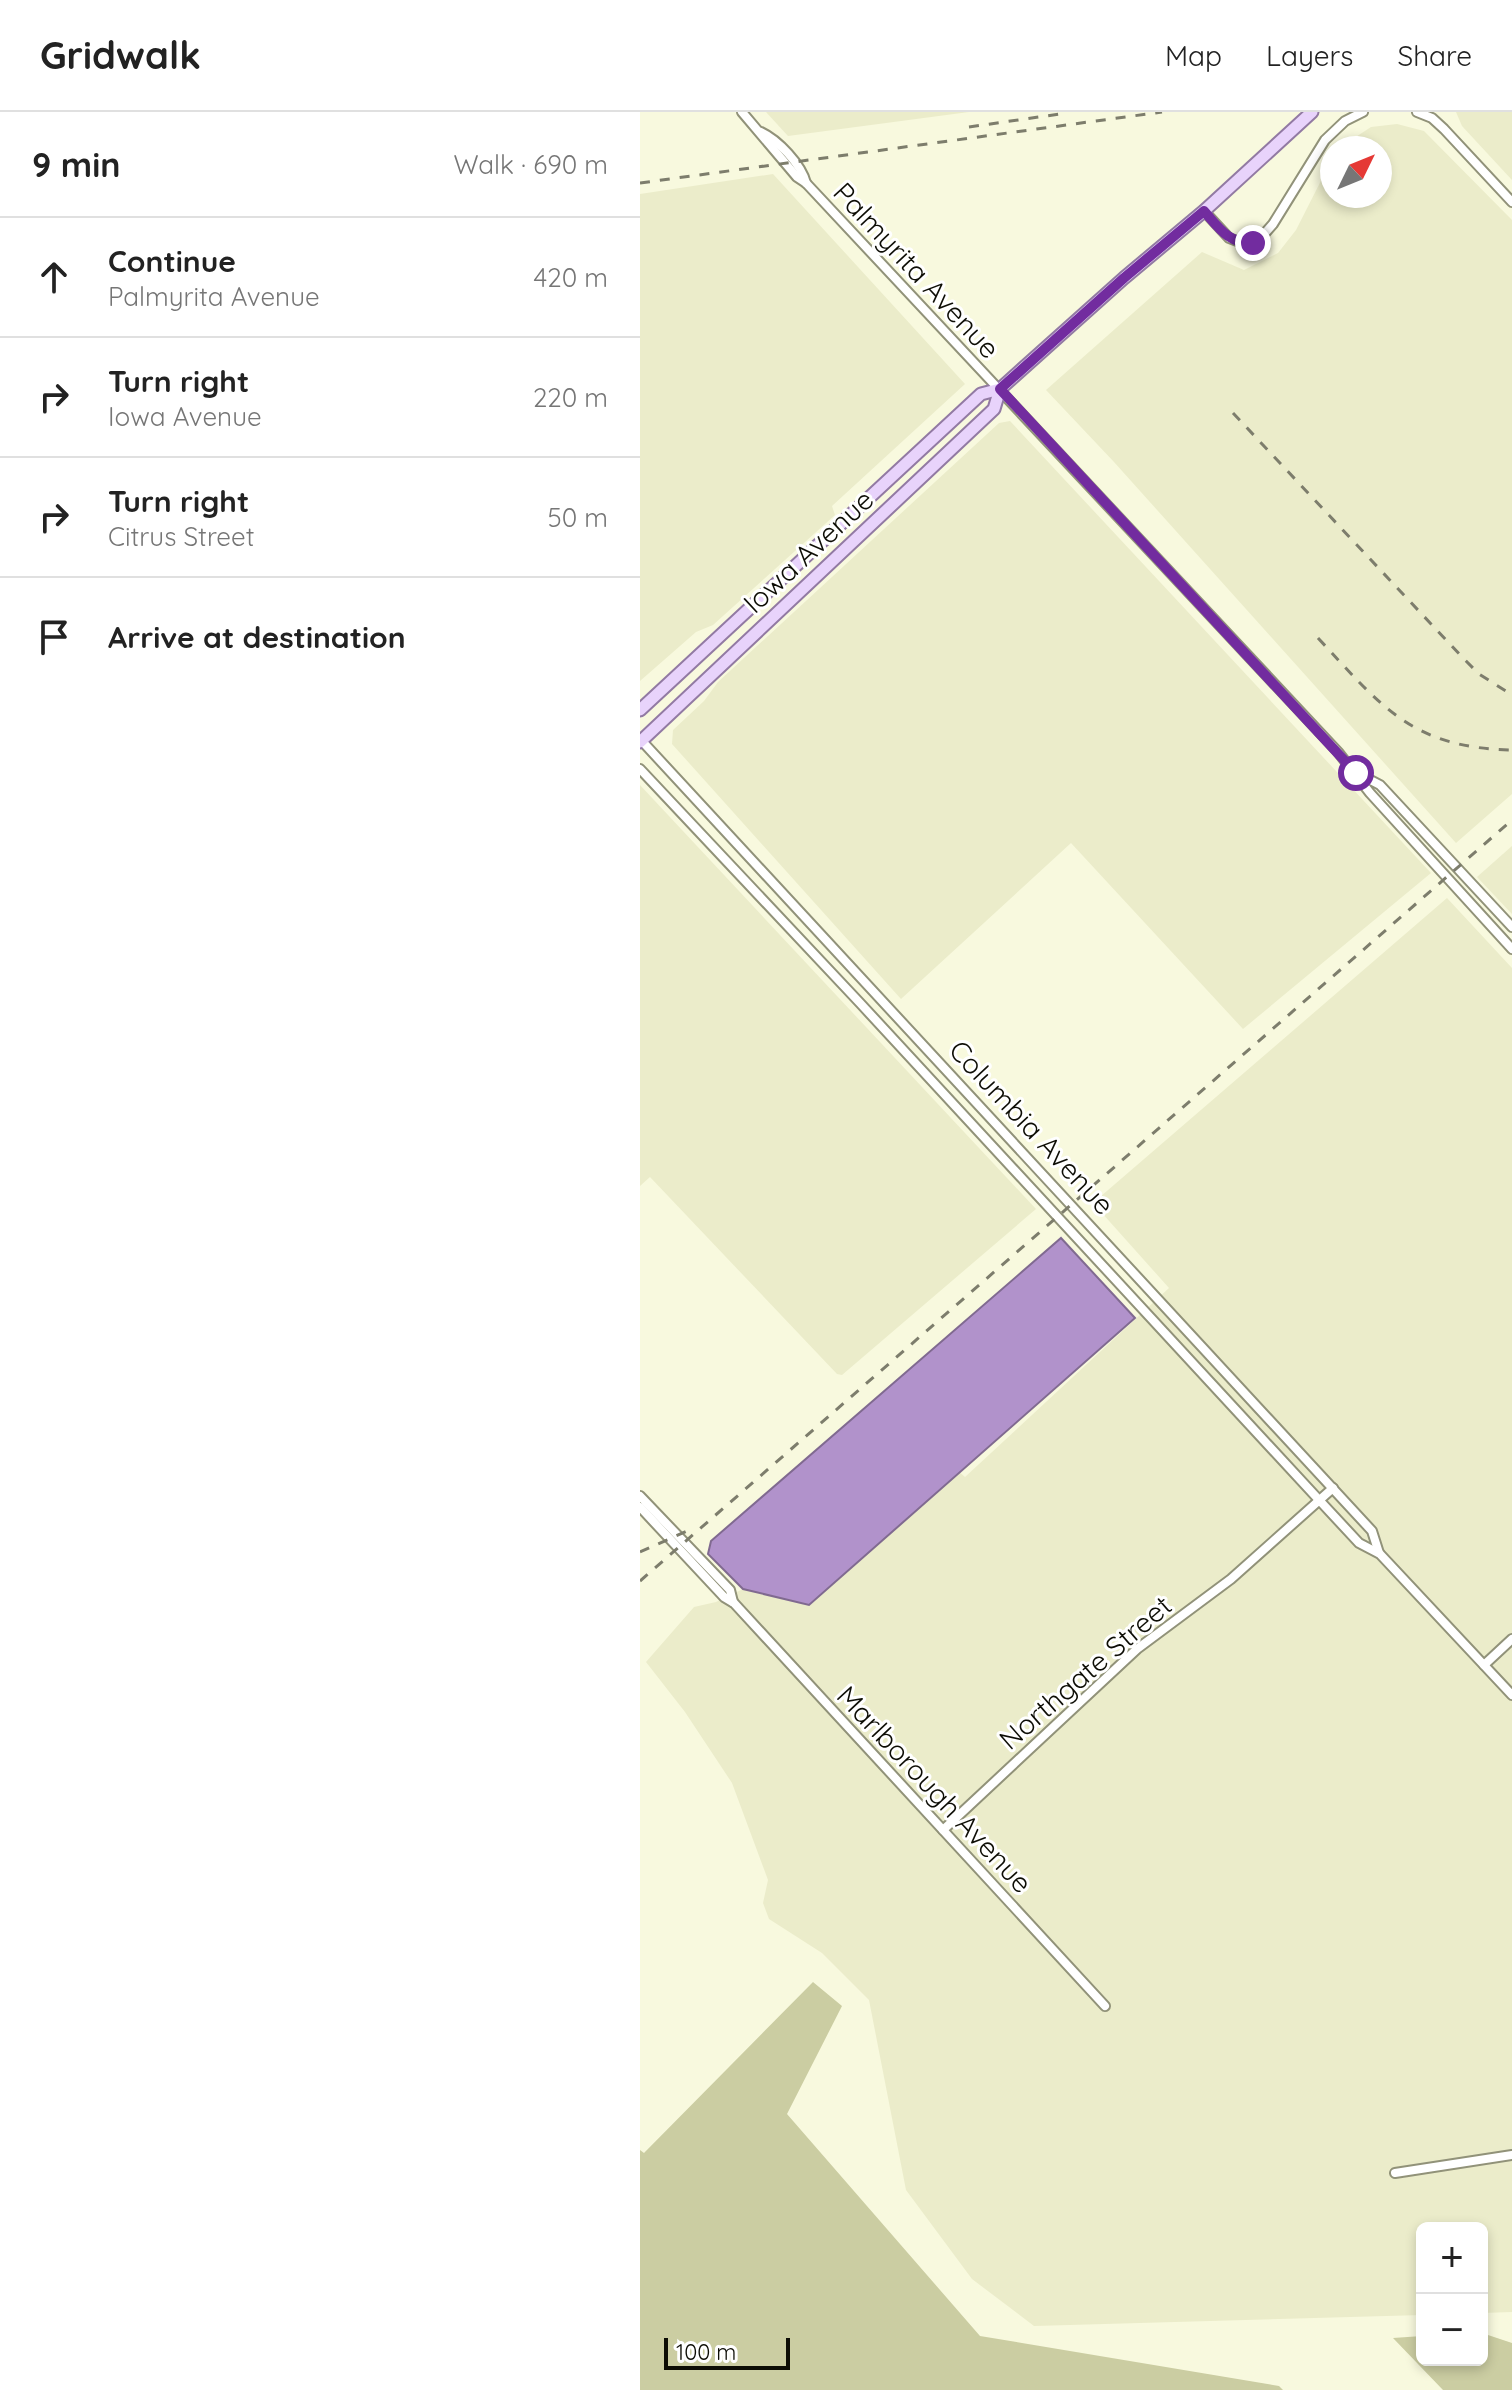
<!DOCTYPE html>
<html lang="en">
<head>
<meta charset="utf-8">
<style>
  :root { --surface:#fff; --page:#f2f2f2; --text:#222; --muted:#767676; --line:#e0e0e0 }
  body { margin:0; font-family:Quicksand,sans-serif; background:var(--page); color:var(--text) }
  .controls { position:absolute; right:24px; bottom:24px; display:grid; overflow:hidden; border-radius:12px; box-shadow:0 4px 12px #0003 }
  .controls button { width:72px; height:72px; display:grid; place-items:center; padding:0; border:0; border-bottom:2px solid var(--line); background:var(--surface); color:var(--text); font:40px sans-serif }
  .compass { position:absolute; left:680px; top:24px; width:72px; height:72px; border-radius:50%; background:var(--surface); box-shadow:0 4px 12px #0003; rotate:47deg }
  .scale { position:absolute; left:24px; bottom:20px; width:126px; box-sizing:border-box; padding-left:8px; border:4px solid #0d0d05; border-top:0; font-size:22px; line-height:28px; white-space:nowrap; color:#0d0d05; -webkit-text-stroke:6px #fff; paint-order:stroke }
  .stop { position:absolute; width:24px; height:24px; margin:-18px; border:6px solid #722c9f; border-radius:50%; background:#fff }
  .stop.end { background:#722c9f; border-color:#fff; box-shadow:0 2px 8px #0008 }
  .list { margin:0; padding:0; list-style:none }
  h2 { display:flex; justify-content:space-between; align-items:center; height:104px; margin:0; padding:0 32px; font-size:34px }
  h2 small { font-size:26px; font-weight:400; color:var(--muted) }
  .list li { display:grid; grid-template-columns:52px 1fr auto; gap:24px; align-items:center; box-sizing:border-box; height:120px; padding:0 32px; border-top:2px solid var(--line) }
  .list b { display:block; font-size:30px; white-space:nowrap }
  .list p { margin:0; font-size:26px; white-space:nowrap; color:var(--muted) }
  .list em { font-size:26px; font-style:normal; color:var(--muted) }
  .icon { flex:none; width:44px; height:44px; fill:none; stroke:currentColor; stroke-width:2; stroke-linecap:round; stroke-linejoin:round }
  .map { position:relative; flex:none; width:872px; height:2278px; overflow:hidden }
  header { display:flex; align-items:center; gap:48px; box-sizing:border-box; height:112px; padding:0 40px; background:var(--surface); border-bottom:2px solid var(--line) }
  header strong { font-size:38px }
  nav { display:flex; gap:44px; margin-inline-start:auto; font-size:28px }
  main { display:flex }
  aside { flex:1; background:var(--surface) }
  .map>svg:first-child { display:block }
  .built { fill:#ebecca }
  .green { fill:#cbcda2 }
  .water { fill:#b192cb; stroke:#806a90; stroke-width:2 }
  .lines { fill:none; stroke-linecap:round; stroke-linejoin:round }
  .minor-casing { stroke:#919279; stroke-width:12 }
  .major-casing { stroke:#927aa3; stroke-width:15 }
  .minor { stroke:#fff; stroke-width:8 }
  .major { stroke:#e8d3fb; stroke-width:11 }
  .rail { stroke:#7d7d6c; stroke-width:3; stroke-dasharray:10 10; stroke-linecap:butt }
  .route { stroke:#722c9f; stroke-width:10 }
  .labels { text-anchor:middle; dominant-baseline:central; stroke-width:6; stroke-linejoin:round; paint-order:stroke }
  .street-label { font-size:28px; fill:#0d0d05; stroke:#fff }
</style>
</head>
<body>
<header>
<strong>Gridwalk</strong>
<nav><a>Map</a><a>Layers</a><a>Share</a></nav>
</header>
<main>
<aside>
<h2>9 min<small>Walk · 690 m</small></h2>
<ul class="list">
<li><svg class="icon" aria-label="ahead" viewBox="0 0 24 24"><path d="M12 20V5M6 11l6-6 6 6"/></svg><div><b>Continue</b><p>Palmyrita Avenue</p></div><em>420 m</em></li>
<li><svg class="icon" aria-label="right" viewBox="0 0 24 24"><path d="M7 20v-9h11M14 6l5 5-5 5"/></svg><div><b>Turn right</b><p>Iowa Avenue</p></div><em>220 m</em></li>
<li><svg class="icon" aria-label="right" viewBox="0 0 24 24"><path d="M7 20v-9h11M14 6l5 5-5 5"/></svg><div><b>Turn right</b><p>Citrus Street</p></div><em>50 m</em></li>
<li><svg class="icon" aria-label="arrive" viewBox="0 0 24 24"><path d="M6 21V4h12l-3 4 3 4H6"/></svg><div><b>Arrive at destination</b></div></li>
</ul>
</aside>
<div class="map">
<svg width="872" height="2278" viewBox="0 0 872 2278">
  <rect width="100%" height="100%" fill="#f8f9de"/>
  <g class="built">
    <polygon points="126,0 329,0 148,24"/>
    <polygon points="816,0 872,0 872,68 822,14"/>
    <polygon points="757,12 784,19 872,108 872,682 816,731 474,350 406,278 562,140 604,158 638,141 656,118 692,47 692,84 740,84 740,36 699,36 731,15"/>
    <polygon points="133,62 325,272 192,394 195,403 73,513 56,520 0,569 0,82"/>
    <polygon points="370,309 791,761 603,917 431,731 261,887 32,632 33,618 64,589 78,570 359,311"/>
    <polygon points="0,673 396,1097 202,1263 197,1262 10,1065 0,1074"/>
    <polygon points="872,734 872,802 837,765"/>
    <polygon points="807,786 872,856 872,2200 842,2201 842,2116 782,2116 782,2203 394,2214 332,2167 266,2078 229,1888 182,1841 129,1807 123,1791 128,1768 92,1671 45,1600 6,1550 54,1495 76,1490 103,1477 170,1493 317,1358 325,1365 529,1176 453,1091"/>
  </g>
  <g class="green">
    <polygon points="173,1870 202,1894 147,2002 340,2224 639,2274 643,2278 0,2278 0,2038 4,2041"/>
    <polygon points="842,2221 872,2231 872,2278 803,2278 753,2226 782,2224 782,2248 842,2248"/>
  </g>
  <polygon class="water" points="421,1126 495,1206 169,1493 103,1477 68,1442 71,1429"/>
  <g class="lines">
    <g class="minor-casing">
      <g id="minor">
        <polyline points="102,0 157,65 166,71 698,640 730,681 872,837"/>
        <polyline points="777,0 792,6 804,17 872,90"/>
        <path d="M121,20C138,28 161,52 166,71"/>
        <polyline points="564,99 589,126 602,131 618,129 633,112 685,28 705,9 723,0"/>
        <polyline points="1,628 732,1419 739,1441"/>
        <polyline points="0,657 220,891 680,1389 719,1431 740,1442 872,1583"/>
        <polyline points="717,661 740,673 872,815"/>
        <polyline points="0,1384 90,1478 93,1490"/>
        <polyline points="0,1395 84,1485 94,1491 465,1894"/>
        <polyline points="844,1553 872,1527"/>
        <polyline points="303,1718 497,1537 591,1467 693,1376"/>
        <polyline points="755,2061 872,2043"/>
      </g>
    </g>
    <g class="major-casing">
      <g id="major">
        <polyline points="0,598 341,282 360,277 484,166 564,99 672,0"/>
        <polyline points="0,630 354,297 360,277"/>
      </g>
    </g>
    <use href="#minor" class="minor"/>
    <use href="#major" class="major"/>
    <g class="rail">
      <polyline points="329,15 420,2"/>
      <polyline points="0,71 522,0"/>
      <polyline points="593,301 823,546 839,562 872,583"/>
      <path d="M678,526C742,595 772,636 872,638"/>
      <polyline points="0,1440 47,1419"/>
      <polyline points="0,1469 872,708"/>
    </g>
  </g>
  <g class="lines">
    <path class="route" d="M613,131C589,132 579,116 564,99L484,166L360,277L716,661"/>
  </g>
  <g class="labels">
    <g class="street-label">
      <text transform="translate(277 158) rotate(47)">Palmyrita Avenue</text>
      <text transform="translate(168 439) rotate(-43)">Iowa Avenue</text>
      <text transform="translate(392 1015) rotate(47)">Columbia Avenue</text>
      <text transform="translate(445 1560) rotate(-41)">Northgate Street</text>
      <text transform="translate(295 1677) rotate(47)">Marlborough Avenue</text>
    </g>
  </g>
</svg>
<div class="controls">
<button>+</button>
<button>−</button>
</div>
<svg class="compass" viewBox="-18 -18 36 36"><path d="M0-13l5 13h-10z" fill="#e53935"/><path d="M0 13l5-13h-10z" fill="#767676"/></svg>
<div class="scale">100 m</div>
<div class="stop" style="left:716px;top:661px"></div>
<div class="stop end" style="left:613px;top:131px"></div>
</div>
</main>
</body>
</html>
